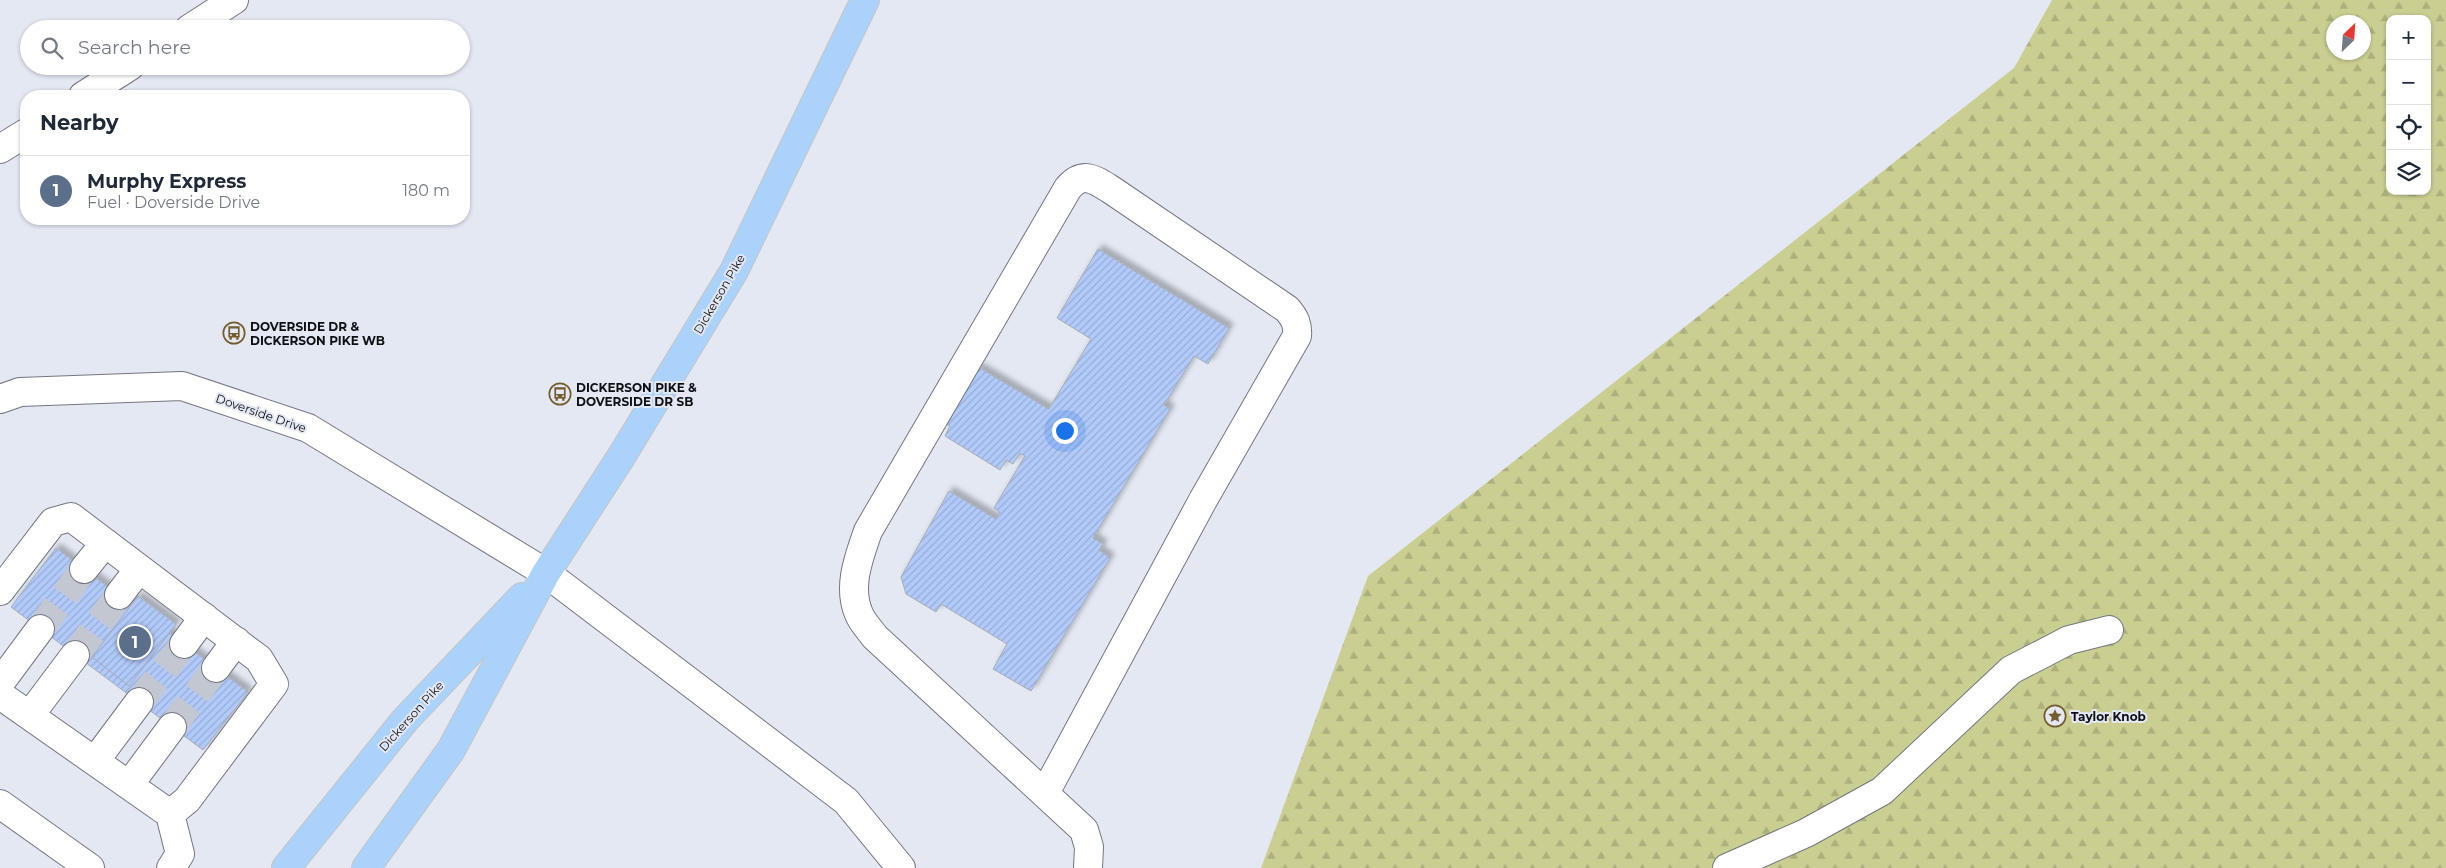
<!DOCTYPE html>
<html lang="en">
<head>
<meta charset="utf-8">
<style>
  :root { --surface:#fff; --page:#f6f6f7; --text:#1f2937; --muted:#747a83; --line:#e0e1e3; --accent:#db2777 }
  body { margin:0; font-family:Montserrat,sans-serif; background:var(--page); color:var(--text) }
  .controls { position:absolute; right:15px; top:15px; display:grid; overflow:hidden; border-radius:10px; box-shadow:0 1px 4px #0004 }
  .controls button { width:45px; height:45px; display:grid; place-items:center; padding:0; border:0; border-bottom:1px solid var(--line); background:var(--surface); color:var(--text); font:25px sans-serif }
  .compass { position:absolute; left:2326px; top:15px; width:45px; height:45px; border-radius:50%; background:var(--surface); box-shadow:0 1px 4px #0004; rotate:25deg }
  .you { position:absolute; left:1064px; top:430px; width:18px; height:18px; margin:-12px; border:4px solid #fff; border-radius:50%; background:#1a73e8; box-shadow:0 0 0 8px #1a73e833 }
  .badge { display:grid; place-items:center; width:32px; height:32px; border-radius:50%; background:var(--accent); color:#fff; font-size:16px; font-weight:700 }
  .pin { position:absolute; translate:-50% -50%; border:2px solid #fff; box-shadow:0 1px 5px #0006 }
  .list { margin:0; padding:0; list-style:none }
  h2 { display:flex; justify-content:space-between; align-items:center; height:65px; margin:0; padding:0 20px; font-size:21px }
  h2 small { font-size:16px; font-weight:400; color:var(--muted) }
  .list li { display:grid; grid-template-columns:32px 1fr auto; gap:15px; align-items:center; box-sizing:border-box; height:70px; padding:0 20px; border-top:1px solid var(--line) }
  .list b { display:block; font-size:19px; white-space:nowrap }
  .list p { margin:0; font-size:16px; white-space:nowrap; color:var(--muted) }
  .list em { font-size:16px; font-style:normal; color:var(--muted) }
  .icon { flex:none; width:28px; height:28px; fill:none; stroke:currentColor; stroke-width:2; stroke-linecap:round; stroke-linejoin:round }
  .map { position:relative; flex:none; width:2446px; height:868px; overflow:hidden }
  .search { position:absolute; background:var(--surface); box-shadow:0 1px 4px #0004; left:20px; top:20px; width:450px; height:55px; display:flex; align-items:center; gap:12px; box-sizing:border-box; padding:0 18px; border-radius:28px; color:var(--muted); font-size:19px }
  .panel { position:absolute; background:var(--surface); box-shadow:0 1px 4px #0004; left:20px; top:90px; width:450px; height:135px; border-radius:20px }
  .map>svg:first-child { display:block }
  .forest { fill:url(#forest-firs); fill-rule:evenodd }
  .building { fill:url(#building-hatch); stroke:#a6abb5; filter:url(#shadow) }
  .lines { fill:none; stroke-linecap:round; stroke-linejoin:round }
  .minor-tunnel { stroke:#c3c7d1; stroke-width:28; stroke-dasharray:28 14; stroke-linecap:butt }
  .minor-casing { stroke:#727780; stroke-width:30 }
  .major-casing { stroke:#c5c5c6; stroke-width:30 }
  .minor { stroke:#fff; stroke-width:28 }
  .major { stroke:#aad2fa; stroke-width:28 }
  .labels { text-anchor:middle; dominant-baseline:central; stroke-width:4; stroke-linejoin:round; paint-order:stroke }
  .street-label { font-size:12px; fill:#0e0f13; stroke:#e3e8f3 }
  .poi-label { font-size:12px; font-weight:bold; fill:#0e0f13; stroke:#e3e8f3; text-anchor:start }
</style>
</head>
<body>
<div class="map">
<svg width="2446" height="868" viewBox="0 0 2446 868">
  <defs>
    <pattern id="forest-firs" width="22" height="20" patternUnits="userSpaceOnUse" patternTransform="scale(1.25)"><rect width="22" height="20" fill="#cbce91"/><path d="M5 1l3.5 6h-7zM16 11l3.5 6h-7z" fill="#adb07c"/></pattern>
    <pattern id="building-hatch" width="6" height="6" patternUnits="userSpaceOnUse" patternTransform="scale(1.25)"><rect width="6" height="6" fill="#b2caf9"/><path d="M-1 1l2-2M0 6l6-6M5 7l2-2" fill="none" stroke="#98acd5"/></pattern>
    <filter id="shadow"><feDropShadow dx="4.5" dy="-4.5" stdDeviation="2.5" flood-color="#0004"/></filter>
  </defs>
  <rect width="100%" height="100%" fill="#e3e8f3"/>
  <path class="forest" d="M2052,0H2446V868H1261L1368,576L2014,68ZM2390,19H2427V191H2390ZM2334,22H2364V52H2334Z"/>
  <g class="building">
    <polygon points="1098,249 1229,328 1208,364 1194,356 1164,405 1170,409 1093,538 1103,544 1099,550 1110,558 1031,691 993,669 1007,644 941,604 936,612 906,594 901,577 949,491 996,519 1000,512 994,508 1025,456 1020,453 1013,464 1006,460 1000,470 945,436 950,426 944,423 978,367 1049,409 1091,339 1057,318"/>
    <polygon points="56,548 248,692 203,750 11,607"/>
    <polygon points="138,596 176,624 129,686 92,657"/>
  </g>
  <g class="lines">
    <g class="minor-tunnel">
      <polyline points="40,629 84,569"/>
      <polyline points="75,655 119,595"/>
      <polyline points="139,702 184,644"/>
      <polyline points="172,727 216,668"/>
    </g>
    <g class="minor-casing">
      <g id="minor">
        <polyline points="189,29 234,0"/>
        <polyline points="83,96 130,66"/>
        <polyline points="0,149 26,133"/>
        <polyline points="0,399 20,392 182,386 308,428 546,573 846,801 901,868"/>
        <polyline points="84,569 105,543"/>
        <polyline points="0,591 53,522 71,517 259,659 274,684 187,800 170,814"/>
        <polyline points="119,595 139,569"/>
        <polyline points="184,644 204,617"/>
        <polyline points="216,668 236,641"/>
        <polyline points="0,683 40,629"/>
        <polyline points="0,695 170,814 180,854 171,868"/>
        <polyline points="30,715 75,655"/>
        <polyline points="95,761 139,702"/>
        <polyline points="129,785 172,727"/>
        <path d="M1045,793L1203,500L1297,336C1298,325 1295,318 1287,309L1110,189C1094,179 1083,171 1068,188L868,531C859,557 847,587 859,614C862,622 870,630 875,637L1084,830L1089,847L1088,868"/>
        <polyline points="0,804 90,868"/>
        <polyline points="1727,868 1806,833 1882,791 2011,670 2069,640 2109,630"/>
      </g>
    </g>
    <g class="major-casing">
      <g id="major">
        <polyline points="286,868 405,720 522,597"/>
        <polyline points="366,868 451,750 546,573 621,457 734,271 865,0"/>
      </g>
    </g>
    <use href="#minor" class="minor"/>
    <use href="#major" class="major"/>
  </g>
  <defs>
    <g id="bus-ring" transform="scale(1.125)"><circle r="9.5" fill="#e3e8f3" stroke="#735d2d" stroke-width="1.5"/><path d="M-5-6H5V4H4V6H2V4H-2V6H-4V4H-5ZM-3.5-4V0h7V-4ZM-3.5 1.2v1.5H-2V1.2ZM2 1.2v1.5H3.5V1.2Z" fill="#735d2d"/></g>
    <g id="sight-ring" transform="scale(1.125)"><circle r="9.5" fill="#e3e8f3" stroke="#735d2d" stroke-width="1.5"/><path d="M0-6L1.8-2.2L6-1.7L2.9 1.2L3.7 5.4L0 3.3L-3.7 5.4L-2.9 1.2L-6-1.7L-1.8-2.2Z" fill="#735d2d"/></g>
  </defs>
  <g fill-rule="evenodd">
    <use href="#bus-ring" x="234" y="333"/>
    <use href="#bus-ring" x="560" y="394"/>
    <use href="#sight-ring" x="2055" y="716"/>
  </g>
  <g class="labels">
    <g class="street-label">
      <text transform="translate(719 294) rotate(-60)">Dickerson Pike</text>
      <text transform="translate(261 413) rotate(19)">Doverside Drive</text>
      <text transform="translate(411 716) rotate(-48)">Dickerson Pike</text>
    </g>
    <g class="poi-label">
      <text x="250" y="326">DOVERSIDE DR &amp;<tspan x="250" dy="14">DICKERSON PIKE WB</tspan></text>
      <text x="576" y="387">DICKERSON PIKE &amp;<tspan x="576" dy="14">DOVERSIDE DR SB</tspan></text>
      <text x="2071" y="716">Taylor Knob</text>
    </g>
  </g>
</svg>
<div class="controls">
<button>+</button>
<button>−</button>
<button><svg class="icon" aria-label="locate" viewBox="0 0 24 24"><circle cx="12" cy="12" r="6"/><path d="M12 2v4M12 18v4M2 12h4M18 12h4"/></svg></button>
<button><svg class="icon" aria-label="layers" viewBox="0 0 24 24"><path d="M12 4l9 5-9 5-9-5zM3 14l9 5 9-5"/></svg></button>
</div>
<svg class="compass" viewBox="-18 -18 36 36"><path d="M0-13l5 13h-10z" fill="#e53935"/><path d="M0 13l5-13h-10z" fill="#747a83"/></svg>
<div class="you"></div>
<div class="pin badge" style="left:135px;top:642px;background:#5c6f8a">1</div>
<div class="search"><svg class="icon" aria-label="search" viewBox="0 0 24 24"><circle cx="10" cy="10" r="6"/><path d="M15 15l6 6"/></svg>Search here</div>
<section class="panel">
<h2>Nearby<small></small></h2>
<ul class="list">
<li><span class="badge" style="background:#5c6f8a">1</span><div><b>Murphy Express</b><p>Fuel · Doverside Drive</p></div><em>180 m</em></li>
</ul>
</section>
</div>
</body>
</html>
